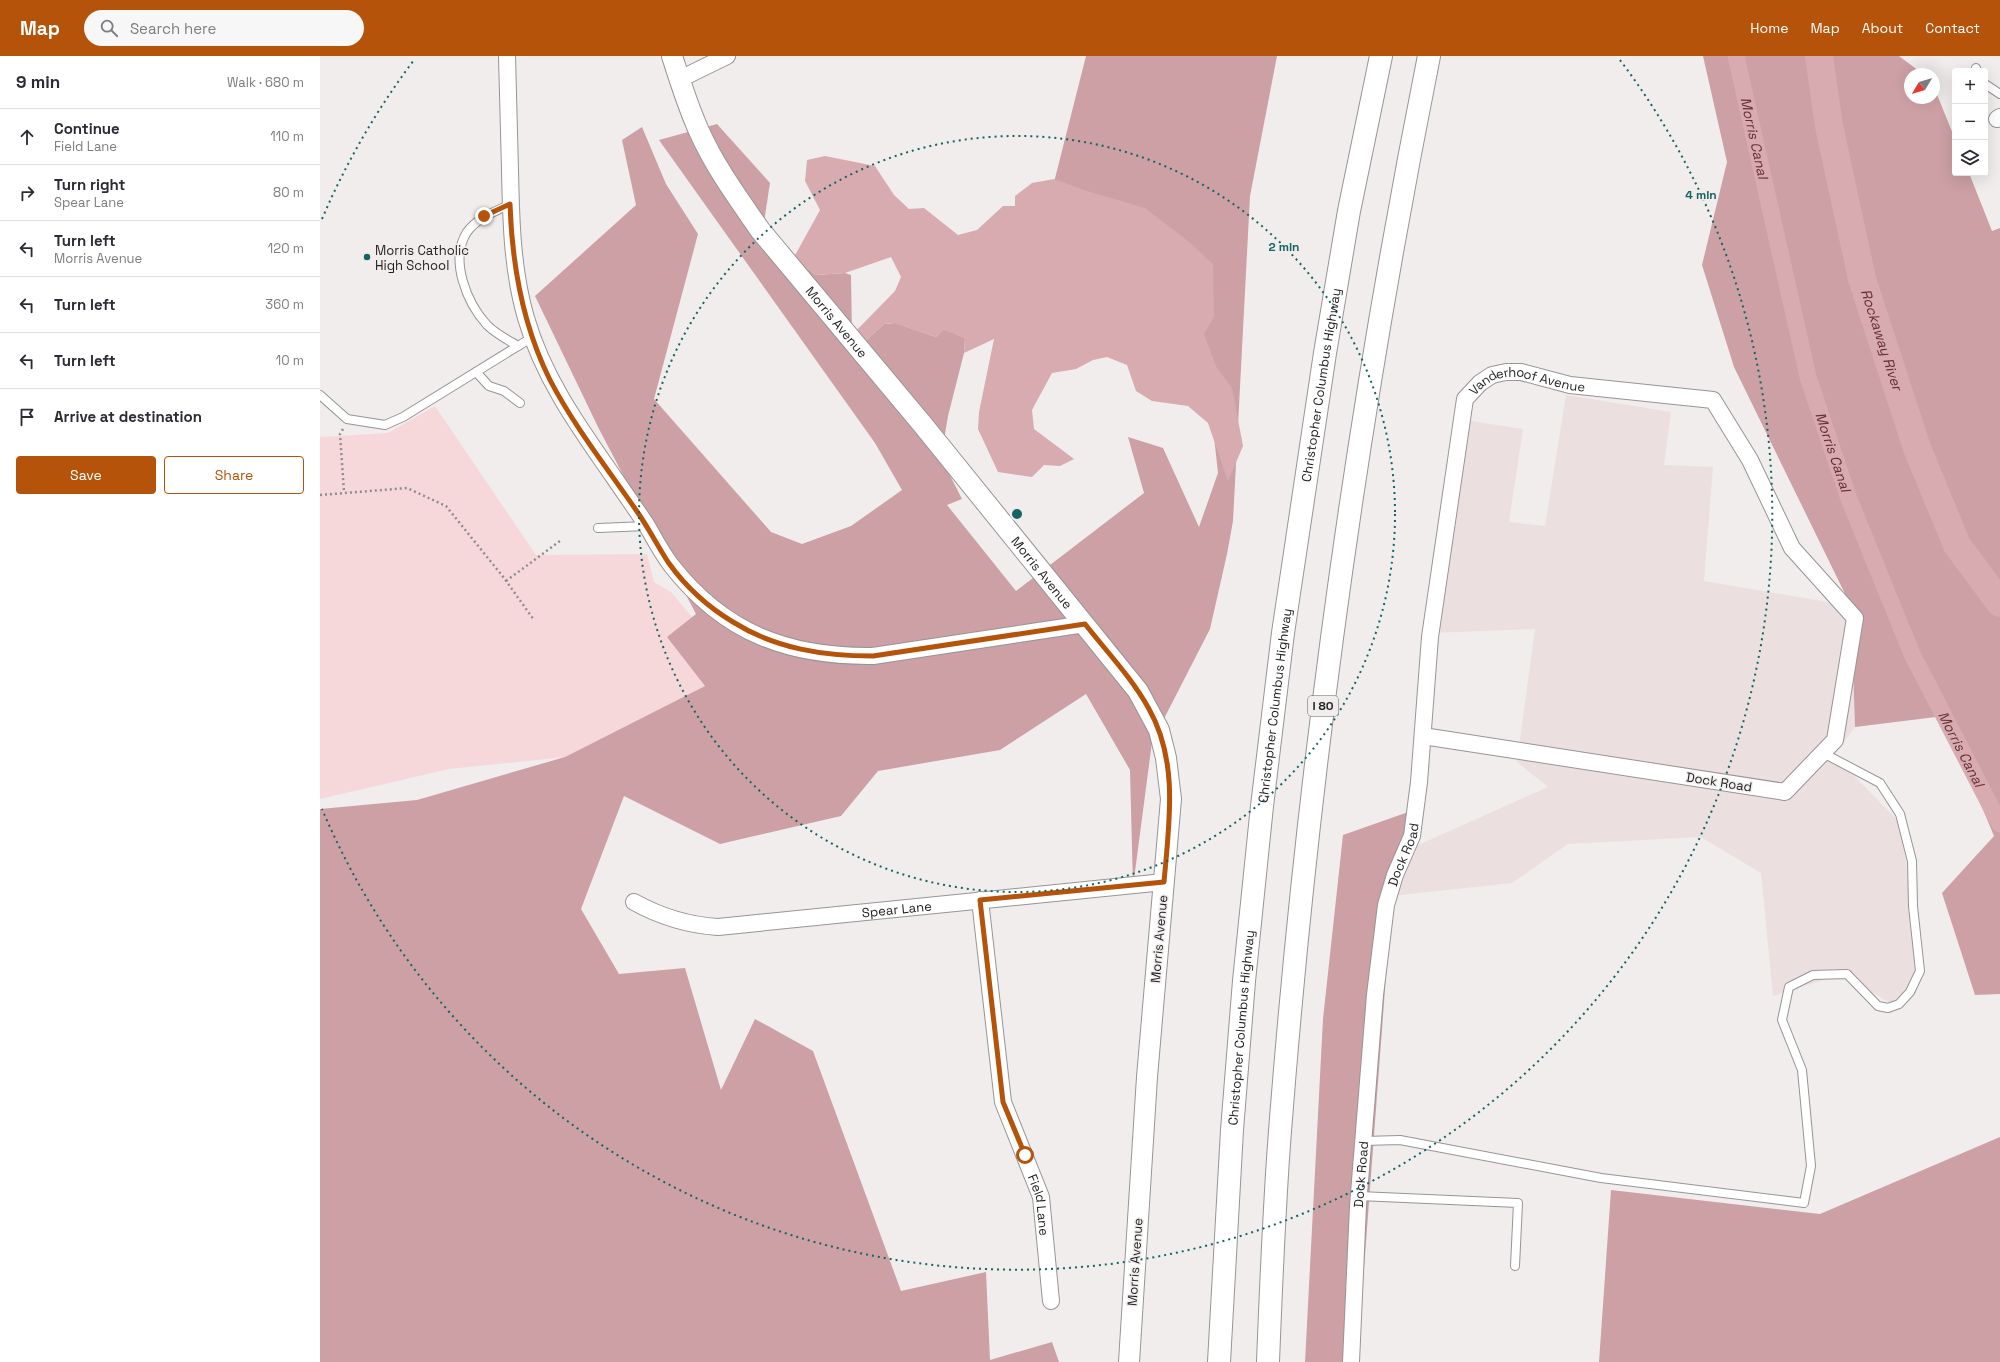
<!DOCTYPE html>
<html lang="en">
<head>
<meta charset="utf-8">
<style>
  :root { --surface:#fff; --page:#f7f7f7; --text:#2b2b33; --muted:#7c7c81; --line:#e1e1e2; --accent:#b45309 }
  body { margin:0; font-family:"Space Grotesk",sans-serif; background:var(--page); color:var(--text) }
  .controls { position:absolute; right:12px; top:12px; display:grid; overflow:hidden; border-radius:4px; box-shadow:0 4px 16px #0002 }
  .controls button { width:36px; height:36px; display:grid; place-items:center; padding:0; border:0; border-bottom:1px solid var(--line); background:var(--surface); color:var(--text); font:20px sans-serif }
  .compass { position:absolute; left:1584px; top:12px; width:36px; height:36px; border-radius:50%; background:var(--surface); box-shadow:0 4px 16px #0002; rotate:232deg }
  .stop { position:absolute; width:12px; height:12px; margin:-9px; border:3px solid #b45309; border-radius:50%; background:#fff }
  .stop.end { background:#b45309; border-color:#fff; box-shadow:0 1px 4px #0008 }
  .list { margin:0; padding:0; list-style:none }
  h2 { display:flex; justify-content:space-between; align-items:center; height:52px; margin:0; padding:0 16px; font-size:17px }
  h2 small { font-size:13px; font-weight:400; color:var(--muted) }
  .list li { display:grid; grid-template-columns:26px 1fr auto; gap:12px; align-items:center; box-sizing:border-box; height:56px; padding:0 16px; border-top:1px solid var(--line) }
  .list b { display:block; font-size:15px; white-space:nowrap }
  .list p { margin:0; font-size:13px; white-space:nowrap; color:var(--muted) }
  .list em { font-size:13px; font-style:normal; color:var(--muted) }
  .actions { display:flex; gap:8px; padding:12px 16px }
  .actions a { flex:1; padding:9px 0; border:1px solid var(--accent); border-radius:4px; text-align:center; font-size:14px; color:var(--accent) }
  .actions .main { background:var(--accent); color:#fff }
  .icon { flex:none; width:22px; height:22px; fill:none; stroke:currentColor; stroke-width:2; stroke-linecap:round; stroke-linejoin:round }
  .map { position:relative; flex:none; width:1680px; height:1306px; overflow:hidden }
  header { display:flex; align-items:center; gap:24px; box-sizing:border-box; height:56px; padding:0 20px; background:var(--accent); color:#fff }
  header strong { font-size:19px }
  nav { display:flex; gap:22px; margin-inline-start:auto; font-size:14px }
  .search { width:280px; height:36px; background:var(--page); display:flex; align-items:center; gap:10px; box-sizing:border-box; padding:0 14px; border-radius:22px; color:var(--muted); font-size:15px }
  main { display:flex }
  aside { flex:1; background:var(--surface) }
  .map>svg:first-child { display:block }
  .built { fill:#ecdfe0 }
  .green { fill:#f6d8db }
  .forest { fill:#cca0a4 }
  .water { fill:#d7abaf }
  .lines { fill:none; stroke-linecap:round; stroke-linejoin:round }
  .canal { stroke:#d7abaf; stroke-width:17 }
  .river { stroke:#d7abaf; stroke-width:28 }
  .service-casing { stroke:#989495; stroke-width:10 }
  .minor-casing { stroke:#989495; stroke-width:18 }
  .tertiary-casing { stroke:#989495; stroke-width:22 }
  .motorway-casing { stroke:#989495; stroke-width:24 }
  .path { stroke:#908d8e; stroke-width:2.5; stroke-dasharray:2 3; stroke-linecap:butt }
  .service { stroke:#fff; stroke-width:8 }
  .minor { stroke:#fff; stroke-width:16 }
  .tertiary { stroke:#fff; stroke-width:20 }
  .motorway { stroke:#fff; stroke-width:22 }
  .route { stroke:#b45309; stroke-width:5 }
  .ring { fill:none; stroke:#156462; stroke-width:2; stroke-dasharray:2 4 }
  .poi-dot { fill:#156462; stroke:#f1eded; stroke-width:1.5 }
  .labels { text-anchor:middle; dominant-baseline:central; stroke-width:3; stroke-linejoin:round; paint-order:stroke }
  .shield { fill:#f1eded; stroke:#5f5c5d; stroke-width:1 }
  .shield-label { font-size:12px; font-weight:bold; fill:#201e1f }
  .poi-label { font-size:13px; fill:#201e1f; stroke:#f1eded; text-anchor:start }
  .street-label { font-size:13px; fill:#201e1f; stroke:#f1eded }
  .water-label { font-size:14px; font-style:italic; fill:#662e36; stroke:#f1eded }
  .centre { fill:#156462; stroke:#f1eded; stroke-width:2 }
  .ring-label { font-size:12px; text-anchor:middle; font-weight:bold; fill:#156462; stroke:#f1eded; stroke-width:3; stroke-linejoin:round; paint-order:stroke }
</style>
</head>
<body>
<header>
<strong>Map</strong>
<div class="search"><svg class="icon" aria-label="search" viewBox="0 0 24 24"><circle cx="10" cy="10" r="6"/><path d="M15 15l6 6"/></svg>Search here</div>
<nav><a>Home</a><a>Map</a><a>About</a><a>Contact</a></nav>
</header>
<main>
<aside>
<h2>9 min<small>Walk · 680 m</small></h2>
<ul class="list">
<li><svg class="icon" aria-label="ahead" viewBox="0 0 24 24"><path d="M12 20V5M6 11l6-6 6 6"/></svg><div><b>Continue</b><p>Field Lane</p></div><em>110 m</em></li>
<li><svg class="icon" aria-label="right" viewBox="0 0 24 24"><path d="M7 20v-9h11M14 6l5 5-5 5"/></svg><div><b>Turn right</b><p>Spear Lane</p></div><em>80 m</em></li>
<li><svg class="icon" aria-label="left" viewBox="0 0 24 24"><path d="M17 20v-9H6M10 6l-5 5 5 5"/></svg><div><b>Turn left</b><p>Morris Avenue</p></div><em>120 m</em></li>
<li><svg class="icon" aria-label="left" viewBox="0 0 24 24"><path d="M17 20v-9H6M10 6l-5 5 5 5"/></svg><div><b>Turn left</b></div><em>360 m</em></li>
<li><svg class="icon" aria-label="left" viewBox="0 0 24 24"><path d="M17 20v-9H6M10 6l-5 5 5 5"/></svg><div><b>Turn left</b></div><em>10 m</em></li>
<li><svg class="icon" aria-label="arrive" viewBox="0 0 24 24"><path d="M6 21V4h12l-3 4 3 4H6"/></svg><div><b>Arrive at destination</b></div></li>
</ul>
<div class="actions"><a class="main">Save</a><a>Share</a></div>
</aside>
<div class="map">
<svg width="1680" height="1306" viewBox="0 0 1680 1306">
  <rect width="100%" height="100%" fill="#f1eded"/>
  <polygon class="built" points="1246,339 1351,356 1344,409 1393,411 1384,525 1531,550 1535,671 1514,699 1583,770 1597,936 1578,952 1522,918 1453,940 1441,817 1381,781 1248,788 1192,827 1072,840 1087,794 1228,731 1197,706 1215,573 1111,577 1139,363 1203,373 1189,466 1225,470"/>
  <polygon class="green" points="115,350 216,499 327,498 334,526 351,536 378,568 385,630 245,701 129,713 0,743 0,381 68,377"/>
  <g class="forest">
    <polygon points="766,0 957,0 930,140 913,465 907,498 890,573 832,686 813,831 810,714 766,638 680,694 558,715 521,760 400,788 304,740 261,853 299,918 365,912 401,1034 435,963 493,995 581,1235 666,1216 670,1304 732,1286 739,1306 0,1306 0,753 97,744 245,701 385,630 347,581 376,558 278,371 215,240 316,149 302,84 322,71 346,128 378,178 334,343 451,476 482,488 531,470 582,434 555,387 339,84 397,68 450,127 442,179 496,219 525,217 531,219 532,279 543,287 564,268 575,267 616,281 624,273 645,282 644,297 628,360 621,402 642,443 627,449 696,535 824,437 808,381 843,392 879,471 898,417 891,353 728,150"/>
    <polygon points="1383,0 1579,0 1603,18 1590,18 1590,42 1614,42 1614,31 1635,83 1635,117 1649,117 1672,175 1680,172 1680,938 1655,939 1622,837 1674,780 1624,660 1535,671 1531,550 1414,311 1382,209 1407,106"/>
    <polygon points="1094,754 1072,840 1037,1306 985,1306 1003,963 1023,779"/>
    <polygon points="1680,1081 1680,1306 1279,1306 1291,1134 1500,1158"/>
  </g>
  <polygon class="water" points="505,100 555,110 574,139 589,153 604,152 638,179 657,174 683,150 695,150 695,140 712,127 734,123 767,135 825,152 868,185 893,208 894,261 884,278 897,312 912,332 923,390 908,425 888,367 868,350 832,345 816,335 807,309 787,301 773,304 756,313 732,317 712,354 714,373 754,403 740,410 724,409 712,421 678,416 658,373 659,356 674,283 644,297 645,282 624,274 616,281 574,267 564,268 543,287 532,279 575,235 581,221 571,201 525,217 496,219 473,203 500,154 485,125 487,104"/>
  <g class="lines">
    <path class="canal" id="s1" d="M1416,0L1488,321L1529,443L1592,598L1680,768"/>
    <path class="river" id="s2" d="M1499,0L1509,70L1542,223L1597,392L1637,489L1680,547"/>
    <g class="service-casing">
      <g id="service">
        <polyline points="1656,12 1657,15"/>
        <polyline points="1665,28 1680,38"/>
        <path d="M191,148C176,155 157,162 147,176C129,204 147,247 167,269C176,278 188,284 198,290L213,281"/>
        <polyline points="156,316 169,330 184,335 200,347"/>
        <polyline points="0,339 27,363 65,369 83,361 198,290"/>
        <polyline points="278,472 327,470"/>
        <polyline points="1043,1085 1080,1084 1281,1122 1484,1147 1491,1110 1482,1014 1462,964 1469,931 1493,919 1527,918 1558,950 1568,952 1579,948 1590,936 1600,915 1593,850 1592,805 1580,758 1560,727 1503,697"/>
        <polyline points="1039,1140 1198,1147 1195,1210"/>
      </g>
    </g>
    <g class="minor-casing">
      <g id="minor">
        <path d="M187,0C188,38 189,76 190,114C191,164 192,214 206,262C223,321 258,370 293,420C304,436 315,452 326,468C334,482 341,496 351,509C404,577 468,601 553,600L765,568"/>
        <polyline points="360,23 407,0"/>
        <polyline points="1677,63 1680,61"/>
        <path id="s3" d="M660,844L683,1046L721,1141L731,1245"/>
        <path id="s4" d="M314,846C341,861 367,869 398,871L844,826"/>
        <path id="s5" d="M1031,1306L1038,1150L1055,939L1066,849L1075,819L1092,780L1099,726L1110,581L1145,343L1160,327L1172,319L1186,316H1201L1250,329L1393,344L1430,404L1472,492L1535,562L1515,684L1465,736L1103,680"/>
      </g>
    </g>
    <g class="tertiary-casing">
      <g id="tertiary">
        <path id="s6" d="M352,0C360,25 368,51 379,75C395,111 418,142 440,174L603,369L818,635L839,674L846,702L851,743L827,1021L809,1306"/>
      </g>
    </g>
    <g class="motorway-casing">
      <g id="motorway">
        <path id="s7" d="M899,1306L912,1074L924,925L942,750L963,577L1005,297L1029,155L1061,0"/>
        <path d="M948,1306C951,1229 954,1152 960,1075C988,714 1038,355 1109,0"/>
      </g>
    </g>
    <g class="path">
      <polyline points="23,373 20,378 24,436"/>
      <polyline points="0,439 87,432 126,450 184,522 214,564"/>
      <polyline points="186,525 240,485"/>
    </g>
    <use href="#service" class="service"/>
    <use href="#minor" class="minor"/>
    <use href="#tertiary" class="tertiary"/>
    <use href="#motorway" class="motorway"/>
  </g>
  <g class="lines">
    <path class="route" d="M164,160L190,148C192,209 203,270 230,324C254,370 287,412 316,454C328,471 337,489 348,506C365,530 388,551 413,566C456,593 504,600 553,600L765,568C787,596 812,622 829,653C859,706 849,768 844,826L660,844L683,1046L705,1099"/>
  </g>
  <g class="ring">
    <circle cx="697" cy="458" r="378"/>
    <path d="M2 163A755 755 0 0 1 94 4M1300 4A755 755 0 1 1 2 753"/>
  </g>
  <circle class="poi-dot" cx="47" cy="201" r="4"/>
  <g class="labels">
    <rect class="shield" x="988" y="640" width="30" height="20" rx="3"/>
    <g class="shield-label">
      <text x="1003" y="650">I 80</text>
    </g>
    <g class="poi-label">
      <text x="55" y="194">Morris Catholic<tspan x="55" dy="15">High School</tspan></text>
    </g>
    <g class="street-label">
      <text stroke="none"><textPath href="#s6" startOffset="316">Morris Avenue</textPath></text>
      <text stroke="none"><textPath href="#s7" startOffset="983">Christopher Columbus Highway</textPath></text>
      <text stroke="none"><textPath href="#s5" startOffset="1043">Vanderhoof Avenue</textPath></text>
      <text stroke="none"><textPath href="#s6" startOffset="640">Morris Avenue</textPath></text>
      <text stroke="none"><textPath href="#s7" startOffset="659">Christopher Columbus Highway</textPath></text>
      <text transform="translate(1399 726) rotate(9)">Dock Road</text>
      <text stroke="none"><textPath href="#s5" startOffset="512">Dock Road</textPath></text>
      <text stroke="none"><textPath href="#s4" startOffset="268">Spear Lane</textPath></text>
      <text transform="translate(839 883) rotate(-85)">Morris Avenue</text>
      <text stroke="none"><textPath href="#s7" startOffset="335">Christopher Columbus Highway</textPath></text>
      <text stroke="none"><textPath href="#s5" startOffset="188">Dock Road</textPath></text>
      <text stroke="none"><textPath href="#s3" startOffset="313">Field Lane</textPath></text>
      <text transform="translate(815 1206) rotate(-86)">Morris Avenue</text>
    </g>
    <g class="water-label">
      <text stroke="none"><textPath href="#s1" startOffset="84">Morris Canal</textPath></text>
      <text stroke="none"><textPath href="#s2" startOffset="291">Rockaway River</textPath></text>
      <text stroke="none"><textPath href="#s1" startOffset="408">Morris Canal</textPath></text>
      <text stroke="none"><textPath href="#s1" startOffset="732">Morris Canal</textPath></text>
    </g>
  </g>
  <circle cx="697" cy="458" r="6" class="centre"/>
  <g class="ring-label">
    <text x="1381" y="143">4 min</text>
    <text x="964" y="195">2 min</text>
  </g>
</svg>
<div class="controls">
<button>+</button>
<button>−</button>
<button><svg class="icon" aria-label="layers" viewBox="0 0 24 24"><path d="M12 4l9 5-9 5-9-5zM3 14l9 5 9-5"/></svg></button>
</div>
<svg class="compass" viewBox="-18 -18 36 36"><path d="M0-13l5 13h-10z" fill="#e53935"/><path d="M0 13l5-13h-10z" fill="#7c7c81"/></svg>
<div class="stop" style="left:705px;top:1099px"></div>
<div class="stop end" style="left:164px;top:160px"></div>
</div>
</main>
</body>
</html>
